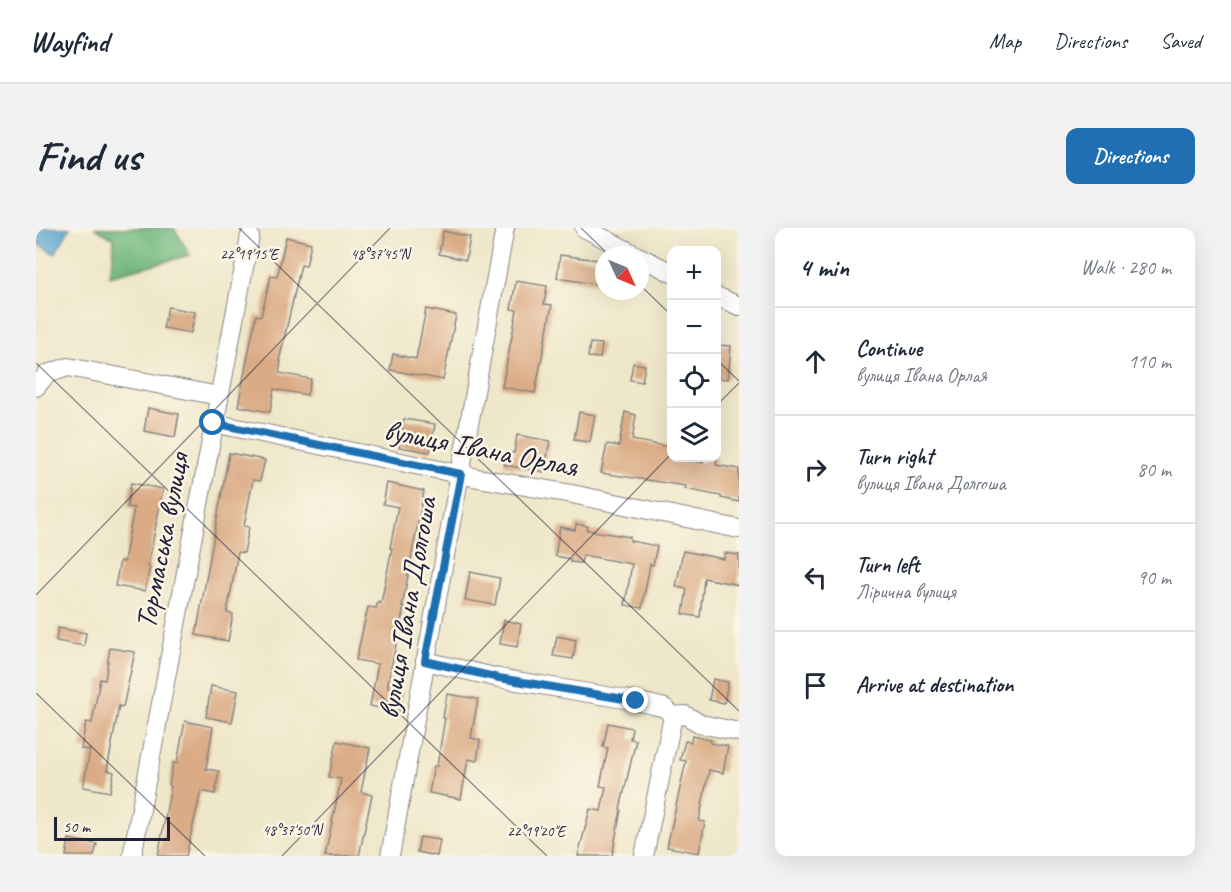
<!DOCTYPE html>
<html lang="en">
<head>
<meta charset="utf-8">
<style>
  :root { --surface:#fff; --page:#f2f2f3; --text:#1f2937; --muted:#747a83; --line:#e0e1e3; --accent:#1f6fb2 }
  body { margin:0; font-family:Caveat,sans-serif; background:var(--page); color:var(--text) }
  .controls { position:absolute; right:18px; top:18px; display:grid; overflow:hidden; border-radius:12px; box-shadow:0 6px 24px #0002 }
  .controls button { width:54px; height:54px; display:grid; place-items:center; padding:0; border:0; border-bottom:2px solid var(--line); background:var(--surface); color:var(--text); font:30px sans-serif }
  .compass { position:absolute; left:559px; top:18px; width:54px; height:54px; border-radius:50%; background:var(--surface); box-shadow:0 6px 24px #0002; rotate:134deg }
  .scale { position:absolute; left:18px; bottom:15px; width:116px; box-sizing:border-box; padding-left:6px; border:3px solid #22223b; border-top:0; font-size:16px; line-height:21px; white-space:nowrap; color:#22223b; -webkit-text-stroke:4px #fcf5e5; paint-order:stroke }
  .stop { position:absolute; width:18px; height:18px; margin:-14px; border:4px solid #1f6fb2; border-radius:50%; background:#fff }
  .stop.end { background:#1f6fb2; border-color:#fff; box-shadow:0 2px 6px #0008 }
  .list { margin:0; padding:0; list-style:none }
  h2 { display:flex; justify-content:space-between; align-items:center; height:78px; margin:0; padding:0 24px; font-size:26px }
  h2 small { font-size:20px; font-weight:400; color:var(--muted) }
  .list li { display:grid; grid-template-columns:39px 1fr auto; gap:18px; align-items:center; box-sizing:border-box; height:108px; padding:0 24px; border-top:2px solid var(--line) }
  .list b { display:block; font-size:22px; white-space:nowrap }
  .list p { margin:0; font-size:20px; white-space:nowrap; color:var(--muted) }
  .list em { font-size:20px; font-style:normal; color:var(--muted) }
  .icon { flex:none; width:33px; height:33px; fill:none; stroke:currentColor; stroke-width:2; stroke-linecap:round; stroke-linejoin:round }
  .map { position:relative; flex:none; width:703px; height:628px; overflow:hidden; border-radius:12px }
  header { display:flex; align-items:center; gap:36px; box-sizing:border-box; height:84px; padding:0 30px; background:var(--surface); border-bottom:2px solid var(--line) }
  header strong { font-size:28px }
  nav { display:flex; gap:33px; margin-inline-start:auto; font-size:21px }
  .intro { display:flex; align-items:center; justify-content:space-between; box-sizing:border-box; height:144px; padding:0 36px }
  h1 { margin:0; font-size:42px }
  .button { padding:15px 27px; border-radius:12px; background:var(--accent); color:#fff; font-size:21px; font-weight:700 }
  main { display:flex; gap:36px; padding:0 36px }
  aside { flex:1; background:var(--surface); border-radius:12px; box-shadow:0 6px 24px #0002 }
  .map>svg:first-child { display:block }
  .forest { fill:#6db67c; stroke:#486c5c; stroke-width:1.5 }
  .water { fill:#5aa4d2; stroke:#3e6386; stroke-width:1.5 }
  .building { fill:#daab85 }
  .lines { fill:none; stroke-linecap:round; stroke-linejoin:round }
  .minor-casing { stroke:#888482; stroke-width:20 }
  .minor { stroke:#fff; stroke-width:18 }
  .route { stroke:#1f6fb2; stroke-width:8 }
  .ticks { fill:none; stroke:#22223b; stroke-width:1.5; stroke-opacity:0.45 }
  .labels { text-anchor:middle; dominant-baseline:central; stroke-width:5; stroke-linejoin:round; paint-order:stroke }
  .street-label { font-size:30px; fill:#22223b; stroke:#fcf5e5 }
  .ticks-label { font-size:15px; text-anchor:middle; fill:#22223b; stroke:#fcf5e5; stroke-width:5; stroke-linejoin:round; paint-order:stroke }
</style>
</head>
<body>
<header>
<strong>Wayfind</strong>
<nav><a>Map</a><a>Directions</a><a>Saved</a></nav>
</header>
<div class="intro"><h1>Find us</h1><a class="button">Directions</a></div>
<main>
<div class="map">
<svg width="703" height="628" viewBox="0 0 703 628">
  <rect width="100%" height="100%" fill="#fcf5e5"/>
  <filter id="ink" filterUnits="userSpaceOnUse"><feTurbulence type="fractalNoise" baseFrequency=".0167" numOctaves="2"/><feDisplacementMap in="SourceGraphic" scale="12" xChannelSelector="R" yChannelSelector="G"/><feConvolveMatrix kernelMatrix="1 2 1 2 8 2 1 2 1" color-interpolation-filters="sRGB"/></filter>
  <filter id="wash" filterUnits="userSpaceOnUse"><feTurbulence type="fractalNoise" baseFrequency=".008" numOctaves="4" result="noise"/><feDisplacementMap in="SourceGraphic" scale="24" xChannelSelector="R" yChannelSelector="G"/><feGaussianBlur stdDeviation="1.35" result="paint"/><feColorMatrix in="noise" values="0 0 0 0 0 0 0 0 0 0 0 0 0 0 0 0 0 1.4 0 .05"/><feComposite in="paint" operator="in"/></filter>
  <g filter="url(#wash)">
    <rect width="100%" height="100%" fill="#eee7c9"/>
    <polygon class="forest" points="59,0 138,0 154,27 73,48 77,28 78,11"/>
    <polygon class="water" points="0,0 34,0 19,26 0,15"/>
    <g id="blocks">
      <g class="building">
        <polygon points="407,3 434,9 430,32 403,26"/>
        <polygon points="250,9 275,15 270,38 265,37 243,133 245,133 243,145 275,151 271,167 238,161 234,184 202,178 220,87 225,88 235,48 241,49"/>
        <polygon points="524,27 562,32 559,56 521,50"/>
        <polygon points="480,53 511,58 508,76 516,77 499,165 466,159 481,82 475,81"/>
        <polygon points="132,79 159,84 155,105 127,100"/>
        <polygon points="390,81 420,87 407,152 354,142 357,126 380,131"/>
        <polygon points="554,115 566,116 564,130 552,129"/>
        <polygon points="681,117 695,118 692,151 681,150"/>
        <polygon points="597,135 609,137 606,154 594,152"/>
        <polygon points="112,180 143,186 139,209 108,203"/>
        <polygon points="543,184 559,187 554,214 538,212"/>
        <polygon points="589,184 600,187 596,212 635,219 633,229 667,235 668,230 681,230 680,237 703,241 703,274 685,270 685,268 649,261 650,258 565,245 571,216 583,218"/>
        <polygon points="368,191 399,196 394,224 363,219"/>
        <polygon points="481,207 514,213 508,244 468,237 471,224 478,225"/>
        <polygon points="193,225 229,232 224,253 217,252 208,298 213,299 208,325 202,324 191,385 197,386 192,413 160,407"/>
        <polygon points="95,255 127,261 112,338 114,339 109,363 79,358 84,333 88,334 98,280 91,279"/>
        <polygon points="351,255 388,263 366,379 368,379 352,454 352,460 367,463 363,484 334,478 342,436 320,432 332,379 340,380 342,374 345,375 356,320 354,320 362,279 347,276"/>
        <polygon points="540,296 552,298 551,302 594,309 594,313 621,318 617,337 614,336 606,380 589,377 596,336 547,327 545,335 534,334 535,331 519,328 524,299 539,302"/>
        <polygon points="647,323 688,331 689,325 703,327 703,357 668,350 664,389 647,386 651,361 640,359"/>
        <polygon points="434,344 464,350 459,377 429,372"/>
        <polygon points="468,392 485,396 481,419 464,416"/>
        <polygon points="22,400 50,405 48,418 20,413"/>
        <polygon points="521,408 540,412 537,431 517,428"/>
        <polygon points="74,420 99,424 87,479 83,478 71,542 78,544 74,564 47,559 54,522 45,521 50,494 56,495 64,451 69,452"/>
        <polygon points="677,451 692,454 688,475 673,472"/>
        <polygon points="175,458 202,463 196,494 170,489"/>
        <polygon points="411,466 442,471 435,510 444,512 441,533 432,531 425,571 393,565 398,538 401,538 409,490 407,490"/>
        <polygon points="149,493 177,499 170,541 183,543 179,566 165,563 150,628 122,628 135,558 133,557 137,535 141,535"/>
        <polygon points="572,495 596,500 594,511 600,512 584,581 585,582 576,628 542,628 554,581 565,583 570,559 564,558 572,520 567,519"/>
        <polygon points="656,508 675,512 674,515 692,518 687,545 673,542 663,593 669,594 663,625 631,619 650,533 644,532 649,513 655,514"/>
        <polygon points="301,513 334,520 325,564 336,567 323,628 289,628 305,551 293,549"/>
        <polygon points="384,609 404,612 401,628 381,624"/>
        <polygon points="33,611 61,616 58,628 30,628"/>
      </g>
    </g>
  </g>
  <g filter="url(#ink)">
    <use href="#blocks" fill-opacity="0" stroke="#888482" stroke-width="1.5"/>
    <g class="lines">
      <g class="minor-casing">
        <g id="minor">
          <polyline points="548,0 600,27"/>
          <polyline points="604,29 636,45"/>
          <polyline points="680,68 703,78"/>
          <polyline points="0,159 11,146 32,139 183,168"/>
          <polyline points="177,195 442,250 536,266 703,301"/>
          <polyline points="389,433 463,450 600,473 629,480 637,488 649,487 665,496 703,504"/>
          <polyline points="96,628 214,8"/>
          <polyline points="354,628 469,0"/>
          <polyline points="608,628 637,488"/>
        </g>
      </g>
      <use href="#minor" class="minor"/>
    </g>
  </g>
  <g class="lines" filter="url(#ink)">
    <polyline class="route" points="177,195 425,246 389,433 463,450 600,473"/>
  </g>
  <path class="ticks" d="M203,0L703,483M545,0L573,27M604,57L636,88M680,131L703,153M0,135L511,628M680,178L703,155M0,367L354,0M0,465L169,628M246,628L636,225"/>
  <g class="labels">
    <g class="street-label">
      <text transform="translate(445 220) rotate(11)">вулиця Івана Орлая</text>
      <text transform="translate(126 313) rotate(-79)">Тормаська вулиця</text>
      <text transform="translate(371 380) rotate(-80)">вулиця Івана Долгоша</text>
    </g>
  </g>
  <g class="ticks-label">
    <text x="213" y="31">22°19'15"E</text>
    <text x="344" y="31">48°37'45"N</text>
    <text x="256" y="607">48°37'50"N</text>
    <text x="500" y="608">22°19'20"E</text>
  </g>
</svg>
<div class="controls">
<button>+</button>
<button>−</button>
<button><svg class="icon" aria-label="locate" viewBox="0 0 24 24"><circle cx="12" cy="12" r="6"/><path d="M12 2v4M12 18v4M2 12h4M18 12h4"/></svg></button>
<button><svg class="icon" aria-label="layers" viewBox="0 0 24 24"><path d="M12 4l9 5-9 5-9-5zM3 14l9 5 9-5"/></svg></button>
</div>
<svg class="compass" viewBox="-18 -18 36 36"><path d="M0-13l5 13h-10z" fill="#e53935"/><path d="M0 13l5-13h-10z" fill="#747a83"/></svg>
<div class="scale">50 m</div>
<div class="stop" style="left:177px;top:195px"></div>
<div class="stop end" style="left:600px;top:473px"></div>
</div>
<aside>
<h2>4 min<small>Walk · 280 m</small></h2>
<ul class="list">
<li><svg class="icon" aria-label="ahead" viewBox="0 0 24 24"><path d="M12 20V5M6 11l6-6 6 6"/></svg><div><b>Continue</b><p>вулиця Івана Орлая</p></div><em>110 m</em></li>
<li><svg class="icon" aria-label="right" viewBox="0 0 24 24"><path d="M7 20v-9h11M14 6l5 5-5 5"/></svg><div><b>Turn right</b><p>вулиця Івана Долгоша</p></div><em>80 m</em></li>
<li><svg class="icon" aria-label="left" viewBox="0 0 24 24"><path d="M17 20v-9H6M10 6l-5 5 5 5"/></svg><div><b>Turn left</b><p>Лірична вулиця</p></div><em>90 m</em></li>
<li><svg class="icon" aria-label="arrive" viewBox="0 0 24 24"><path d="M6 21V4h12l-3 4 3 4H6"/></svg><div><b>Arrive at destination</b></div></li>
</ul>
</aside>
</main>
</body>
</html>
